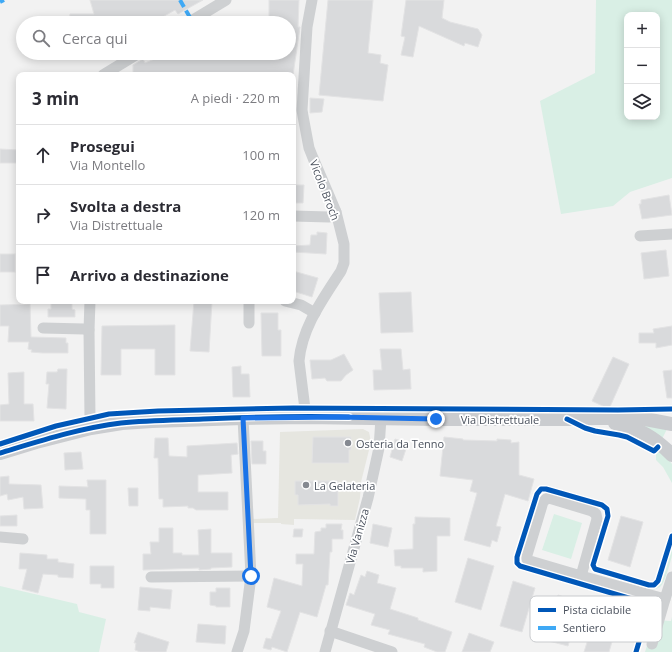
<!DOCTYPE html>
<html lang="it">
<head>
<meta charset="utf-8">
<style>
  :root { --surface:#fff; --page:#f2f2f3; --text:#2b2b33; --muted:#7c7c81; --line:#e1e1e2 }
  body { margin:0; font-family:"Open Sans",sans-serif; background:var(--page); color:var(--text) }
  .controls { position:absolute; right:12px; top:12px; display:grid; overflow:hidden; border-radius:8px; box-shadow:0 2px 10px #0003 }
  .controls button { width:36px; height:36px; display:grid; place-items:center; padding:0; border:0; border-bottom:1px solid var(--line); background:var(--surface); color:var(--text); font:20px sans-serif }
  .stop { position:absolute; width:12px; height:12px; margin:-9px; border:3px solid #1a73e8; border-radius:50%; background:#fff }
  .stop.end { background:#1a73e8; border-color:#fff; box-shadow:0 1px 4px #0008 }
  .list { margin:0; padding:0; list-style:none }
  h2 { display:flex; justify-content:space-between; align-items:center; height:52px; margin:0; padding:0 16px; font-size:17px }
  h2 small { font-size:13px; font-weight:400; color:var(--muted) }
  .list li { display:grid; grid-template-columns:26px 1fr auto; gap:12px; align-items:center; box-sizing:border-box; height:60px; padding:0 16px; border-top:1px solid var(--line) }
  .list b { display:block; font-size:15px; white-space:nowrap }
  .list p { margin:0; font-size:13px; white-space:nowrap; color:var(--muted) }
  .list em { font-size:13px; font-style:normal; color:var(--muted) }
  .icon { flex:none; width:22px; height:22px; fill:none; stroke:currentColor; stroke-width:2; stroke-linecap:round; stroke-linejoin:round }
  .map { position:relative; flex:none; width:672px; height:652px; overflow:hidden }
  .search { position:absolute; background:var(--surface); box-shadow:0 2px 10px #0003; left:16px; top:16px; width:280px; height:44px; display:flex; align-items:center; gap:10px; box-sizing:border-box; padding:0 14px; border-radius:22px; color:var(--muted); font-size:15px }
  .panel { position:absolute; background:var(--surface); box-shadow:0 2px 10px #0003; left:16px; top:72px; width:280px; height:232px; border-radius:8px }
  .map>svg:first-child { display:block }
  .commercial { fill:#e6e6e0 }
  .green { fill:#d9efe5; fill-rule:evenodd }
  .building { fill:#d9dadc; stroke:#e3e3e4 }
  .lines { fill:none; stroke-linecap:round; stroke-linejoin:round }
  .minor { stroke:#ced0d2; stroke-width:11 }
  .major { stroke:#cacccf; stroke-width:14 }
  .quiet { stroke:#3fa9f5; stroke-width:4; stroke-dasharray:8 4; stroke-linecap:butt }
  .cycleway-casing { stroke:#fff; stroke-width:8 }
  .cycleway { stroke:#0057b8; stroke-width:5 }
  .route { stroke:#1a73e8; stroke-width:5 }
  .poi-dot { fill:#858991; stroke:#fff; stroke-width:1.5 }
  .labels { text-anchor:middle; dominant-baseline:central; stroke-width:3.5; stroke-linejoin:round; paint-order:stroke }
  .street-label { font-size:11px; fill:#4a515d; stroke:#fff }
  .poi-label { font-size:11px; fill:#4a515d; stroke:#fff; text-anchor:start }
  .key { fill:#fff; stroke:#c9cbce; stroke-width:1 }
  .key-label { font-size:11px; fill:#4a515d }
</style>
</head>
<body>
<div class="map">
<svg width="672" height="652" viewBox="0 0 672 652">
  <rect width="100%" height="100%" fill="#f2f2f2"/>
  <polygon class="commercial" points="363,429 369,432 371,442 361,482 360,498 355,520 294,519 294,525 281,524 281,523 251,523 251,519 278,518 280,432"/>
  <g class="green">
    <path d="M596,0H672V178L630,192L613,206L561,214L540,101L595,73ZM627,15H657V117H627Z"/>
    <polygon points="635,423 667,429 662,439"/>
    <polygon points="659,449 664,454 672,464 672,483 663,467 656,460 656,454"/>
    <polygon points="554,514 582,523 571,559 542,550"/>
    <path d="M672,542C672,546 672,551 672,555C671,561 665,582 661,586C658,589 653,590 649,589V588L655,587L659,584Z"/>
    <polygon points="0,586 77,604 79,612 106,619 99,652 0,652"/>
    <polygon points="672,617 672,652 645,652 655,620 671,621"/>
  </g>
  <g class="building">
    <polygon points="90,0 203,0 178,14 175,10 159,19 162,23 69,23 70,14 94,14"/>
    <polygon points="269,0 299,0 298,27 300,27 293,75 133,75 133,65 143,59 145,63 164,55 178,55 179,53 289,53 289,23 269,23"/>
    <polygon points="328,0 373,0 368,53 381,55 380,63 388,65 383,101 319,95"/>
    <polygon points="406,0 444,0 442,18 450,22 478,29 482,35 478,47 465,43 464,46 419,26 413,57 401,55 405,37 401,36"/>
    <polygon points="310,98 324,99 322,112 310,113"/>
    <polygon points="0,149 19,150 19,163 0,163"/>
    <polygon points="293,185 304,185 303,203 293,203"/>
    <polygon points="669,195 672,215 642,219 639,204 641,204 641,200"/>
    <polygon points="317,232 327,233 326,254 293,252 293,246 310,245 311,235 317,235"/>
    <polygon points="666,250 669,276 644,279 641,253"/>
    <rect x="0" y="254" width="15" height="18"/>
    <polygon points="293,271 318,278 312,297 293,291"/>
    <polygon points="411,292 413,332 381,333 379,293"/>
    <polygon points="51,301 72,301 72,309 75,310 75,317 48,317 48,309 51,309"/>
    <polygon points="194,301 212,301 209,352 190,351"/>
    <polygon points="30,304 31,337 66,338 66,343 68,343 68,353 43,353 31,352 32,350 28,349 29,342 8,342 9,326 0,326 0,305"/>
    <polygon points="261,313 278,313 278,330 281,330 281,356 262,356"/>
    <polygon points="175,325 175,375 155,375 155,349 121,349 121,375 101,375 102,326"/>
    <polygon points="672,326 672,345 656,348 656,343 639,343 639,333 654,333 653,329"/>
    <polygon points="380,349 401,349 403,370 410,369 411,389 374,390 373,370 382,370"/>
    <polygon points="344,354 353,370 346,375 341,381 327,381 325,378 312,379 310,360 331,360"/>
    <polygon points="613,357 629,364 609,409 592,401"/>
    <polygon points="241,366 241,374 249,374 250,397 233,397 232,367"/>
    <polygon points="58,369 67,369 66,409 47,408 49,384 46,384 47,372 57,372"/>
    <polygon points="672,370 672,398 667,398 663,371"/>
    <polygon points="24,372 24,404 33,404 34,421 0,421 0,405 9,404 8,373"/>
    <polygon points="313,437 351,437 351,450 349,450 349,463 312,463"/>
    <polygon points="444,437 463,439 463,440 497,441 497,439 511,440 511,443 519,442 519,475 534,479 528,501 505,494 496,526 501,527 497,542 492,540 490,547 464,540 477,493 470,491 473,480 440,476"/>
    <polygon points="155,438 168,438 169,456 187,457 187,446 237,443 238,454 231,455 232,473 198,475 198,492 228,492 228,510 196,510 193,508 188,508 188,506 163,507 163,499 159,499 158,458 154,458"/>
    <polygon points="395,439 408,443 402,461 390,457"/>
    <polygon points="251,441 263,441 263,451 266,451 266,464 252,464"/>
    <polygon points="81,452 83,469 65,470 64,453"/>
    <polygon points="9,476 9,484 41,485 43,508 24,509 23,497 8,500 7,494 0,496 0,477"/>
    <polygon points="87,480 106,480 106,534 90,534 90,510 86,510 86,499 59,498 59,486 88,487"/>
    <polygon points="295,481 338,481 338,506 330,506 330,504 298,505 298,495 295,495"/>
    <polygon points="128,488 138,488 138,506 129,506"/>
    <polygon points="17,515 17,526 0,526 0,516"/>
    <polygon points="621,516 643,522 630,567 608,560"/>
    <polygon points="415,517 450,518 450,536 437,536 437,571 423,572 423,568 401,568 401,566 395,566 394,550 413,549 413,524 415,524"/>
    <polygon points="326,524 342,524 341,530 343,530 343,539 332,539 332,552 330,552 328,585 326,585 317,617 300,612 287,652 272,647 271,650 263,648 266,638 271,639 281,611 267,607 274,578 302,586 303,564 296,564 296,554 314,554 315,532 321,531 321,528 326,528"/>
    <polygon points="373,524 392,528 388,547 370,543"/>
    <polygon points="159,528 173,528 173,553 182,553 182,555 199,555 198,530 211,529 211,553 232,553 232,567 211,568 211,569 199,570 199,568 143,570 143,554 151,554 150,542 159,542"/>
    <polygon points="294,529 303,529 302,537 293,537"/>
    <polygon points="20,553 47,555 47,559 58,559 58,562 74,564 73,578 58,577 58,575 43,574 38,593 22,589 27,569 19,569"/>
    <polygon points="468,558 494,566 481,610 455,602"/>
    <polygon points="90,566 114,566 114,588 101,588 101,584 90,584"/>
    <polygon points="367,571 379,575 377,583 396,588 390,609 418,618 418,620 452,632 445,652 437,652 424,647 425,644 388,634 390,630 371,625 375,614 346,605 350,593 354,595 361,575 365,577"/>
    <polygon points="513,581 535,588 522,632 500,626"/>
    <polygon points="140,587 172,590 170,609 150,607 150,611 138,610"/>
    <polygon points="216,588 230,588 230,607 216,607 216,606 210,605 210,592 216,592"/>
    <polygon points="558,595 580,602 568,646 545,640"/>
    <polygon points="599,604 621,611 609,652 584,652"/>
    <polygon points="198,624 226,626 225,644 196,642"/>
    <polygon points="138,632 169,642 166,652 140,652 135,650 136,643 134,643"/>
    <polygon points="469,633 494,642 490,652 462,652"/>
  </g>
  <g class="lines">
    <g class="minor">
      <polyline points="188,23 226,0"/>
      <polyline points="103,75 139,53"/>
      <polyline points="293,216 329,217 336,212"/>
      <polyline points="640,236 672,234"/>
      <polyline points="90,301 89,330 90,418 91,428"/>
      <polyline points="249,301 249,323"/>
      <polyline points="285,301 301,305 315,313"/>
      <polyline points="43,328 84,329 89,330"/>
      <path d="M306,417L299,361C302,327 323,299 341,271L344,263V244L336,212L313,158L309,148L303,116L302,110L307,27L312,0"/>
      <polygon points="549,498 592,511 596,514 597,519 581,576 530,561 527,559 527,555 543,502 546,499"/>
      <polyline points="0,537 23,539"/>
      <polyline points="581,576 665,599 672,577"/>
      <polyline points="151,577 251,576"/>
      <polyline points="330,631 392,652"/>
      <polyline points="652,644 665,599"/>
      <polyline points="237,652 244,631 251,576 243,418"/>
      <polyline points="325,652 368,498 379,448 381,418"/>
    </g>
    <g class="major">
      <path d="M615,423C640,429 654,437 672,455"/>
      <polyline points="0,453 36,442 91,428 122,423 152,421 243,418 306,417 436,419 569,419 595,418 640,418 672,424"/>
    </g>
    <g class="quiet">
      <polyline points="180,0 192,21"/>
      <polyline points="0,2 4,0"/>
    </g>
    <g class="cycleway-casing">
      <g id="cycleway">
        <polyline points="567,419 585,428 595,431 619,435 627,437 654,451 658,447"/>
        <polyline points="0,444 56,426 96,417 109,414 158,411 293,408 618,410 672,409"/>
        <path d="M0,453C40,441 80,428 121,423C148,420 176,420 203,419C252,417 301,416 349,417"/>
        <polyline points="636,652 648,612 646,606 642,602 520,566 517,563 517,557 537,494 541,489 546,489 602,505 607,509 608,516 593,565 595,569 649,585 654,585 658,581 672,536"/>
      </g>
    </g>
    <use href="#cycleway" class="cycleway"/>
  </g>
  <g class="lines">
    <polyline class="route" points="251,576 243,418 338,417 436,419"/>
  </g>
  <g class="poi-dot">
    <circle cx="348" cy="443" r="4"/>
    <circle cx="306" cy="485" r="4"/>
  </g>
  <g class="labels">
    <g class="street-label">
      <text transform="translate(325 190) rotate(69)">Vicolo Broch</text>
      <text x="500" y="419">Via Distrettuale</text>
      <text transform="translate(357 536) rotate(-74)">Via Vanizza</text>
    </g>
    <g class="poi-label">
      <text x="356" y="443">Osteria da Tenno</text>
      <text x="314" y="485">La Gelateria</text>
    </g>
  </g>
  <rect x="530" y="596" width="132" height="46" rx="6" class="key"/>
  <rect x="538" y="608" width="18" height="4" fill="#0057b8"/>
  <rect x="538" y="626" width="18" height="4" fill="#3fa9f5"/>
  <g class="key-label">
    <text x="563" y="614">Pista ciclabile</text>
    <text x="563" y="632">Sentiero</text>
  </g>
</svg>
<div class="controls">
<button>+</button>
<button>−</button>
<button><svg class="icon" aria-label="layers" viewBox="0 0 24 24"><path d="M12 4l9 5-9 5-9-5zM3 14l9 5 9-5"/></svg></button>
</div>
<div class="stop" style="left:251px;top:576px"></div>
<div class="stop end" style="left:436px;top:419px"></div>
<div class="search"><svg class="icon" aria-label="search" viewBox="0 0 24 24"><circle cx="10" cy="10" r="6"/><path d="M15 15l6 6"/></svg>Cerca qui</div>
<section class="panel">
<h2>3 min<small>A piedi · 220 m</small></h2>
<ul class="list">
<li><svg class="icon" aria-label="ahead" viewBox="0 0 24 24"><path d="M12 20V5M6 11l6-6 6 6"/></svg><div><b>Prosegui</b><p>Via Montello</p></div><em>100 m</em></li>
<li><svg class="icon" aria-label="right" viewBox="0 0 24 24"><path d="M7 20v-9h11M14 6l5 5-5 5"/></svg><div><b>Svolta a destra</b><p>Via Distrettuale</p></div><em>120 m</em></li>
<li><svg class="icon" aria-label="arrive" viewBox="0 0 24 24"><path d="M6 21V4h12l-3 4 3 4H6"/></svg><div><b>Arrivo a destinazione</b></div></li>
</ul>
</section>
</div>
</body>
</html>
